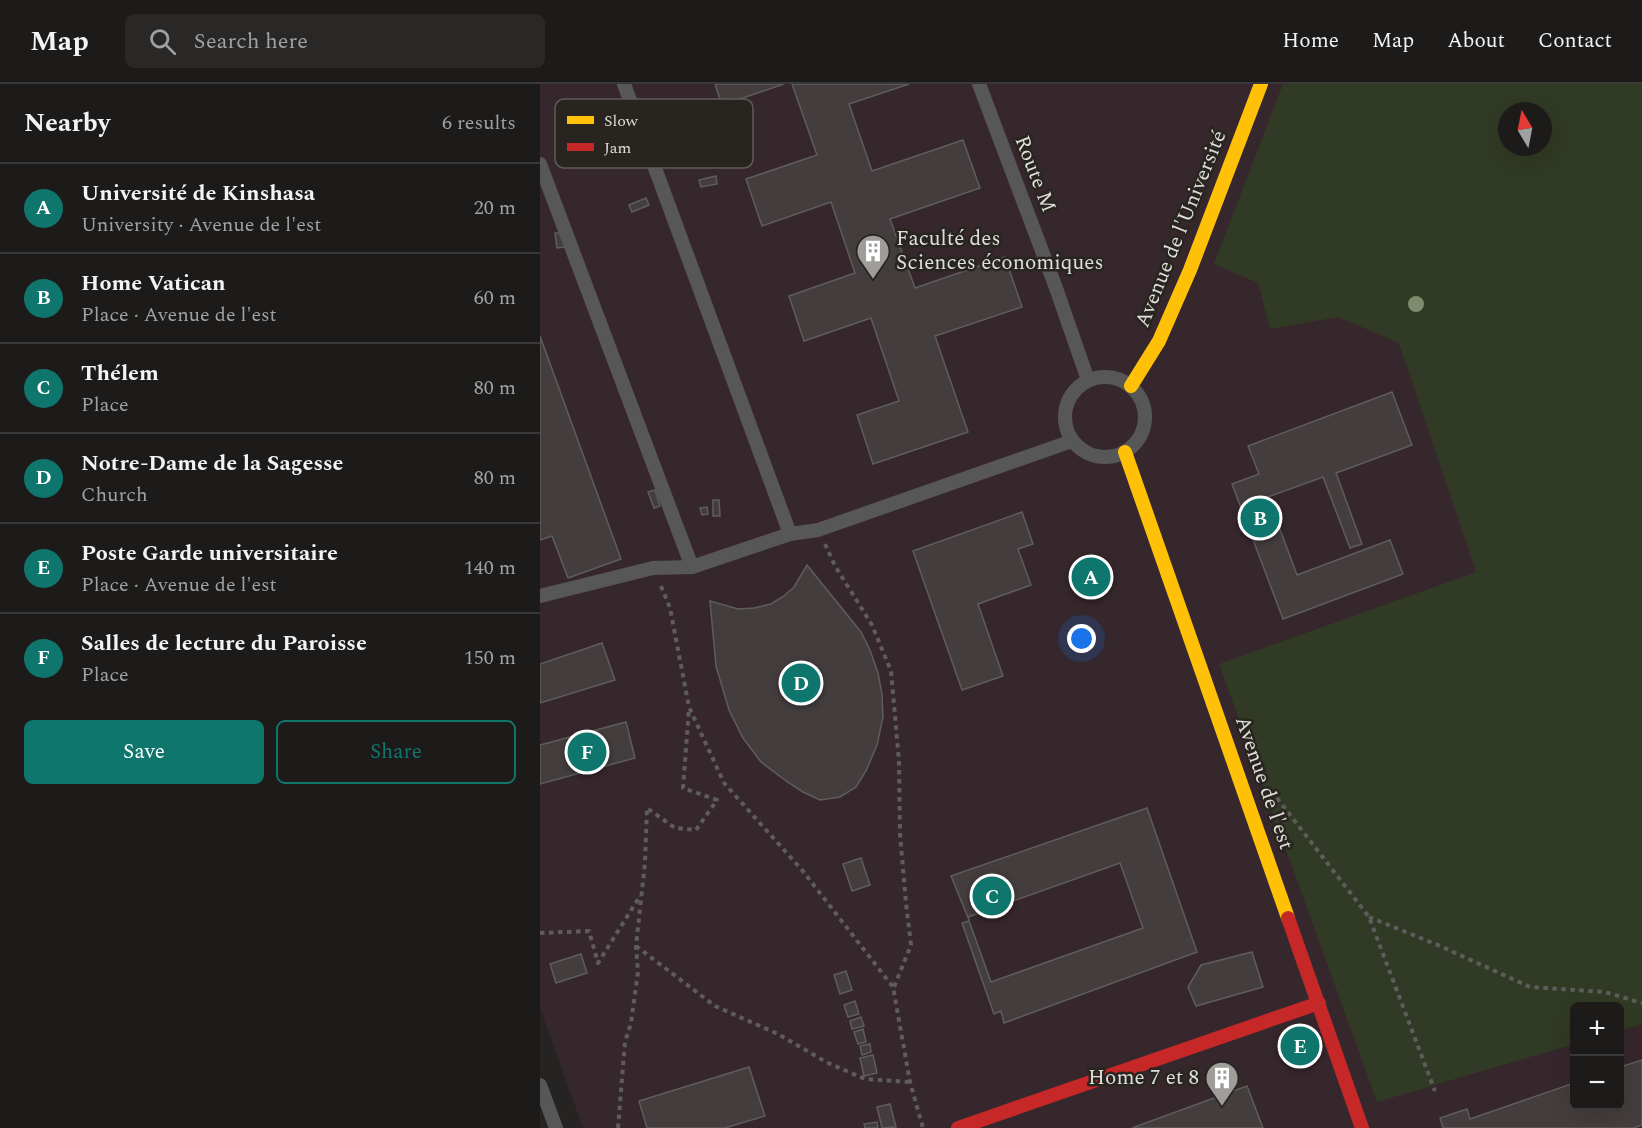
<!DOCTYPE html>
<html lang="en">
<head>
<meta charset="utf-8">
<style>
  :root { --surface:#1c1b1a; --page:#292827; --text:#f1f3f6; --muted:#a0a1a2; --line:#3a3939; --accent:#0f766e }
  body { margin:0; font-family:Spectral,serif; background:var(--page); color:var(--text) }
  .controls { position:absolute; right:18px; bottom:18px; display:grid; overflow:hidden; border-radius:9px; box-shadow:0 6px 24px #0002 }
  .controls button { width:54px; height:54px; display:grid; place-items:center; padding:0; border:0; border-bottom:2px solid var(--line); background:var(--surface); color:var(--text); font:30px sans-serif }
  .compass { position:absolute; left:958px; top:18px; width:54px; height:54px; border-radius:50%; background:var(--surface); box-shadow:0 6px 24px #0002; rotate:350deg }
  .you { position:absolute; left:542px; top:555px; width:21px; height:21px; margin:-15px; border:4px solid #fff; border-radius:50%; background:#1a73e8; box-shadow:0 0 0 9px #1a73e833 }
  .badge { display:grid; place-items:center; width:39px; height:39px; border-radius:50%; background:var(--accent); color:#fff; font-size:20px; font-weight:700 }
  .pin { position:absolute; translate:-50% -50%; border:3px solid #fff; box-shadow:0 2px 6px #0006 }
  .list { margin:0; padding:0; list-style:none }
  h2 { display:flex; justify-content:space-between; align-items:center; height:78px; margin:0; padding:0 24px; font-size:26px }
  h2 small { font-size:20px; font-weight:400; color:var(--muted) }
  .list li { display:grid; grid-template-columns:39px 1fr auto; gap:18px; align-items:center; box-sizing:border-box; height:90px; padding:0 24px; border-top:2px solid var(--line) }
  .list b { display:block; font-size:22px; white-space:nowrap }
  .list p { margin:0; font-size:20px; white-space:nowrap; color:var(--muted) }
  .list em { font-size:20px; font-style:normal; color:var(--muted) }
  .actions { display:flex; gap:12px; padding:18px 24px }
  .actions a { flex:1; padding:14px 0; border:2px solid var(--accent); border-radius:9px; text-align:center; font-size:21px; color:var(--accent) }
  .actions .main { background:var(--accent); color:#fff }
  .icon { flex:none; width:33px; height:33px; fill:none; stroke:currentColor; stroke-width:2; stroke-linecap:round; stroke-linejoin:round }
  .map { position:relative; flex:none; width:1102px; height:1044px; overflow:hidden }
  header { display:flex; align-items:center; gap:36px; box-sizing:border-box; height:84px; padding:0 30px; background:var(--surface); border-bottom:2px solid var(--line) }
  header strong { font-size:28px }
  nav { display:flex; gap:33px; margin-inline-start:auto; font-size:21px }
  .search { width:420px; height:54px; background:var(--page); display:flex; align-items:center; gap:15px; box-sizing:border-box; padding:0 21px; border-radius:9px; color:var(--muted); font-size:22px }
  main { display:flex }
  aside { flex:1; background:var(--surface) }
  .map>svg:first-child { display:block }
  .education { fill:#36272c; fill-rule:evenodd }
  .green { fill:#313a24; fill-rule:evenodd }
  .building { fill:#443d3e; stroke:#5f5d5c; stroke-width:1.5 }
  .lines { fill:none; stroke-linecap:round; stroke-linejoin:round }
  .path { stroke:#5e5d5c; stroke-width:4; stroke-dasharray:4.5 4.5; stroke-linecap:butt }
  .lane { stroke:#585757; stroke-width:14 }
  .slow { stroke:#ffc107; stroke-width:14 }
  .jam { stroke:#c62828; stroke-width:14 }
  .tree { fill:#808b6d }
  .labels { text-anchor:middle; dominant-baseline:central; stroke-width:5; stroke-linejoin:round; paint-order:stroke }
  .street-label { font-size:21px; fill:#e0deda; stroke:#282520 }
  .poi-label { font-size:21px; fill:#e0deda; stroke:#282520; text-anchor:start }
  .key { fill:#282520; stroke:#5f5c58; stroke-width:1.5 }
  .key-label { font-size:16px; fill:#e0deda }
</style>
</head>
<body>
<header>
<strong>Map</strong>
<div class="search"><svg class="icon" aria-label="search" viewBox="0 0 24 24"><circle cx="10" cy="10" r="6"/><path d="M15 15l6 6"/></svg>Search here</div>
<nav><a>Home</a><a>Map</a><a>About</a><a>Contact</a></nav>
</header>
<main>
<aside>
<h2>Nearby<small>6 results</small></h2>
<ul class="list">
<li><span class="badge">A</span><div><b>Université de Kinshasa</b><p>University · Avenue de l'est</p></div><em>20 m</em></li>
<li><span class="badge">B</span><div><b>Home Vatican</b><p>Place · Avenue de l'est</p></div><em>60 m</em></li>
<li><span class="badge">C</span><div><b>Thélem</b><p>Place</p></div><em>80 m</em></li>
<li><span class="badge">D</span><div><b>Notre-Dame de la Sagesse</b><p>Church</p></div><em>80 m</em></li>
<li><span class="badge">E</span><div><b>Poste Garde universitaire</b><p>Place · Avenue de l'est</p></div><em>140 m</em></li>
<li><span class="badge">F</span><div><b>Salles de lecture du Paroisse</b><p>Place</p></div><em>150 m</em></li>
</ul>
<div class="actions"><a class="main">Save</a><a>Share</a></div>
</aside>
<div class="map">
<svg width="1102" height="1044" viewBox="0 0 1102 1044">
  <rect width="100%" height="100%" fill="#262422"/>
  <path class="education" d="M0,0H1102V1044H43L0,924ZM967,27H1003V63H967ZM1034,922H1080V1022H1034Z"/>
  <path class="green" d="M743,0H1102V940L1080,947V922H1034V960L837,1018L679,580L936,488L859,259L798,233L730,245L718,199L674,180ZM967,27H1003V63H967Z"/>
  <g class="building">
    <polygon points="175,0 244,0 182,21"/>
    <polygon points="252,0 369,0 309,20 332,87 423,56 440,104 350,135 375,204 465,173 482,223 395,252 428,348 333,380 317,331 359,317 331,234 264,257 249,212 315,189 291,118 222,142 206,95 277,71"/>
    <polygon points="176,92 177,100 161,103 159,96"/>
    <polygon points="106,114 109,121 92,128 89,121"/>
    <polygon points="15,149 23,149 25,163 17,164"/>
    <polygon points="0,252 81,475 28,494 12,452 0,456"/>
    <polygon points="852,308 872,361 796,389 822,460 810,464 783,393 728,413 757,491 850,456 863,490 743,535 692,400 719,390 708,362"/>
    <polygon points="115,406 120,422 114,424 108,408"/>
    <polygon points="173,416 179,416 180,432 173,432"/>
    <polygon points="167,423 168,430 162,431 160,424"/>
    <polygon points="482,428 493,460 478,465 491,501 438,520 463,592 422,606 373,467"/>
    <polygon points="267,481 321,548 330,566 338,589 342,610 343,633 337,661 326,687 316,703 300,713 280,716 263,708 246,697 221,678 203,654 189,626 176,582 170,517 198,525 214,524 231,520 244,512 254,503"/>
    <polygon points="62,559 75,596 0,619 0,580"/>
    <polygon points="86,638 95,674 0,700 0,661"/>
    <polygon points="607,724 657,868 464,939 461,927 454,930 422,839 429,837 451,898 603,844 580,779 428,833 429,836 411,792"/>
    <polygon points="321,774 330,801 312,807 303,780"/>
    <polygon points="712,868 723,903 656,922 648,903 661,881"/>
    <polygon points="41,870 47,889 16,899 10,880"/>
    <polygon points="306,887 312,906 300,910 294,891"/>
    <polygon points="315,917 319,930 308,933 304,921"/>
    <polygon points="321,933 324,942 312,945 310,937"/>
    <polygon points="323,945 326,958 318,960 314,948"/>
    <polygon points="770,950 776,967 764,974 750,973 745,956"/>
    <polygon points="330,960 331,968 322,971 320,962"/>
    <polygon points="333,971 337,989 324,992 320,974"/>
    <polygon points="1102,976 1102,1041 1094,1044 903,1044 900,1034 927,1025 930,1035 1034,999 1034,1022 1080,1022 1080,983"/>
    <polygon points="209,983 225,1032 185,1044 107,1044 99,1017"/>
    <polygon points="707,1002 723,1044 592,1044"/>
    <polygon points="350,1020 356,1043 342,1044 337,1023"/>
    <polygon points="337,1038 338,1044 325,1044 324,1040"/>
  </g>
  <g class="lines">
    <g class="path">
      <polyline points="285,460 295,482 332,541 351,587 359,678 360,750 366,819 371,861 354,903"/>
      <polyline points="121,502 130,524 149,623 184,699 262,786 353,903 370,998 383,1044"/>
      <polyline points="737,714 829,833 895,1007"/>
      <polyline points="829,833 900,862 990,903 1065,908 1102,919"/>
      <polyline points="0,849 49,847 58,879 100,812 100,813"/>
      <polyline points="96,862 175,922 238,950 286,978 325,995 370,998"/>
      <polyline points="78,1044 85,958 91,939 98,888 96,862 105,779 107,724 135,744 156,746 177,716 143,704 149,625"/>
    </g>
    <g class="lane">
      <polyline points="84,0 250,450"/>
      <polyline points="439,0 516,204 548,296"/>
      <polyline points="0,80 152,483"/>
      <circle cx="565" cy="333" r="40"/>
      <polyline points="0,512 113,484 152,483 250,450 278,446 532,357"/>
      <polyline points="0,1001 16,1044"/>
    </g>
    <g class="slow">
      <polyline points="591,302 619,257 650,186 721,0"/>
      <polyline points="585,368 748,834"/>
    </g>
    <g class="jam">
      <polyline points="748,834 822,1044"/>
      <polyline points="418,1044 779,919"/>
    </g>
  </g>
  <circle class="tree" cx="876" cy="220" r="8"/>
  <defs>
    <g id="building-pin" transform="scale(1.725)"><path d="M0 17L-7.5 6A9.5 9.5 0 1 1 7.5 6Z" fill="#9f9d9a" stroke="#282520"/><path d="M-4-6H4V6H1V3H-1V6H-4ZM-2.5-4.3h1.7v1.8h-1.7ZM.8-4.3h1.7v1.8H.8ZM-2.5-1h1.7V.8h-1.7ZM.8-1h1.7V.8H.8Z" fill="#fff"/></g>
  </defs>
  <g fill-rule="evenodd">
    <use href="#building-pin" x="333" y="167"/>
    <use href="#building-pin" x="682" y="994"/>
  </g>
  <g class="labels">
    <g class="street-label">
      <text transform="translate(495 90) rotate(69)">Route M</text>
      <text transform="translate(641 145) rotate(-68)">Avenue de l'Université</text>
      <text transform="translate(724 699) rotate(71)">Avenue de l'est</text>
    </g>
    <g class="poi-label">
      <text x="356" y="155">Faculté des<tspan x="356" dy="24">Sciences économiques</tspan></text>
      <text x="659" y="994" text-anchor="end">Home 7 et 8</text>
    </g>
  </g>
  <rect x="15" y="15" width="198" height="69" rx="9" class="key"/>
  <rect x="27" y="32" width="27" height="8" fill="#ffc107"/>
  <rect x="27" y="59" width="27" height="8" fill="#c62828"/>
  <g class="key-label">
    <text x="64" y="42">Slow</text>
    <text x="64" y="69">Jam</text>
  </g>
</svg>
<div class="controls">
<button>+</button>
<button>−</button>
</div>
<svg class="compass" viewBox="-18 -18 36 36"><path d="M0-13l5 13h-10z" fill="#e53935"/><path d="M0 13l5-13h-10z" fill="#a0a1a2"/></svg>
<div class="you"></div>
<div class="pin badge" style="left:551px;top:493px">A</div>
<div class="pin badge" style="left:720px;top:434px">B</div>
<div class="pin badge" style="left:452px;top:812px">C</div>
<div class="pin badge" style="left:261px;top:599px">D</div>
<div class="pin badge" style="left:760px;top:962px">E</div>
<div class="pin badge" style="left:47px;top:668px">F</div>
</div>
</main>
</body>
</html>
